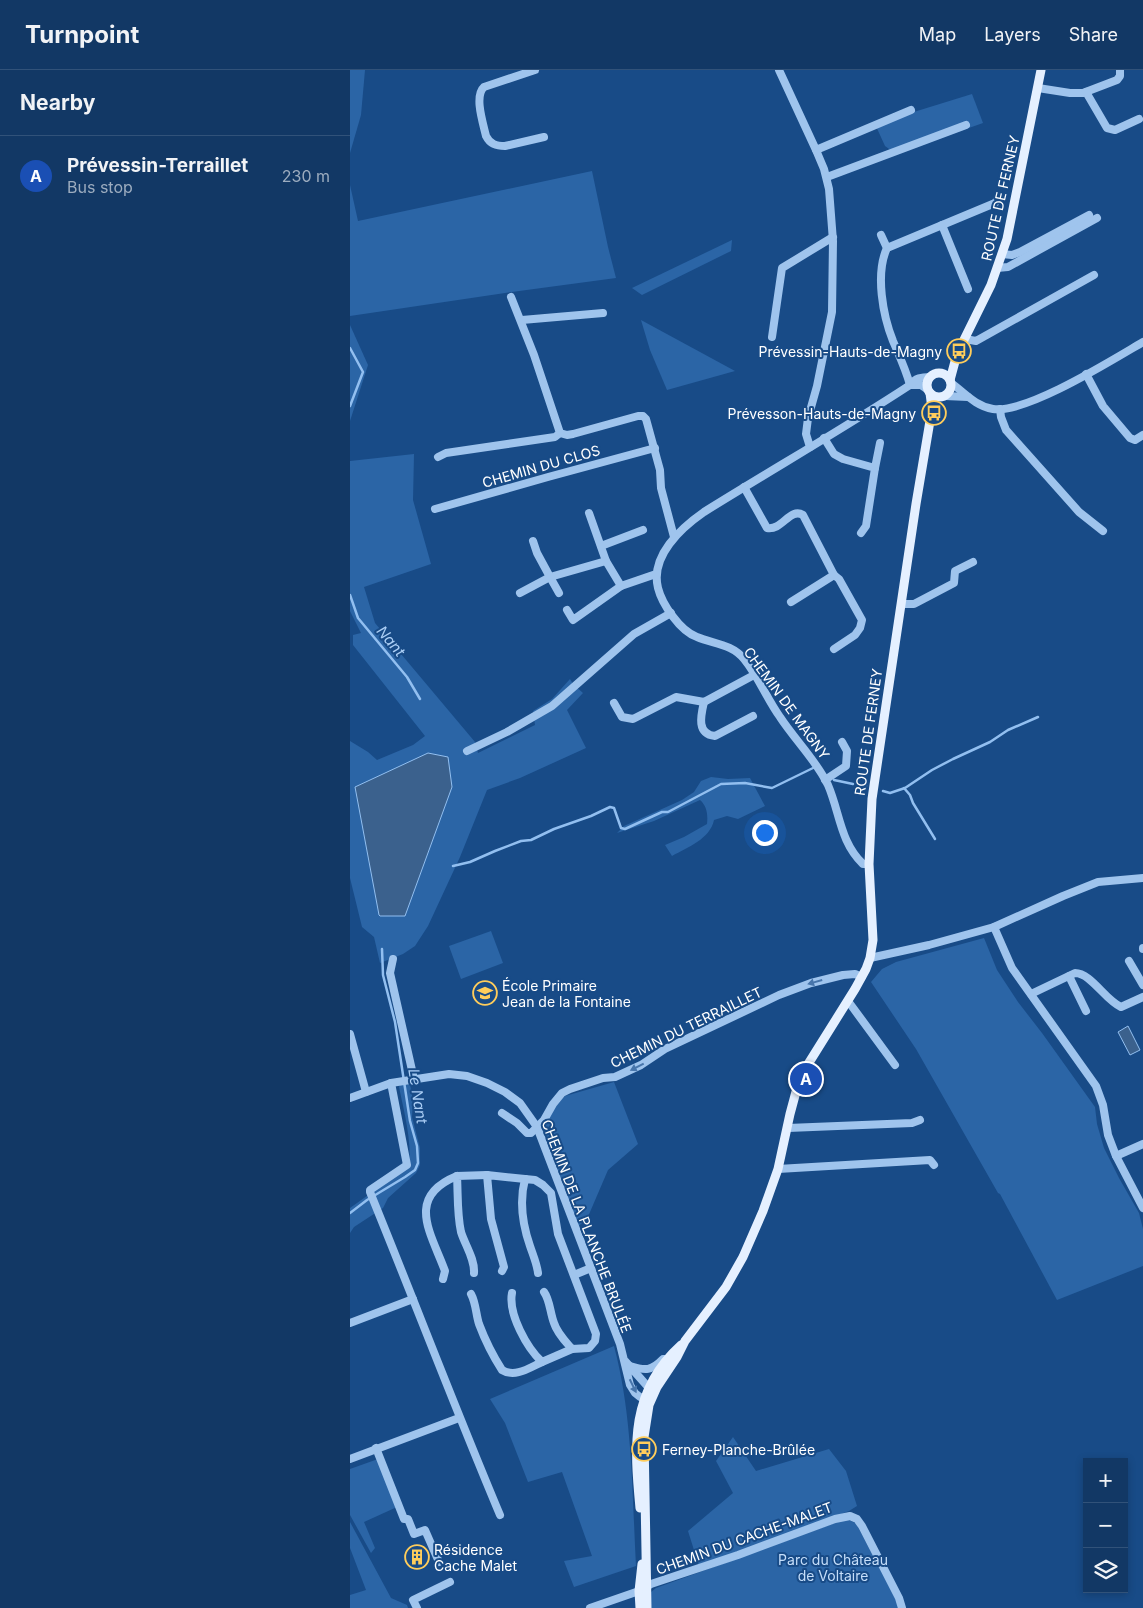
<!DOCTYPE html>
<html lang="en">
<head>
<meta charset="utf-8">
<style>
  :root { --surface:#123865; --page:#1b3f6b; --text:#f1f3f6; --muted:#9cacbf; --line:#315279; --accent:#ffcd5b }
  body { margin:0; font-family:Inter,sans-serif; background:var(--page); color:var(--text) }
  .controls { position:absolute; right:15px; bottom:15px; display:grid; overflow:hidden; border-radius:0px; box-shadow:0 2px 8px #0003 }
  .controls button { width:45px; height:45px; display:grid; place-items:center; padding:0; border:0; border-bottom:1px solid var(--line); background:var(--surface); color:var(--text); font:25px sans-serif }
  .you { position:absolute; left:414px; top:762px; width:18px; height:18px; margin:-12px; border:4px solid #fff; border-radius:50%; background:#1a73e8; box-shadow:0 0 0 8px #1a73e833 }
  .badge { display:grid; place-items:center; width:32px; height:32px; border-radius:50%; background:var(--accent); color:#fff; font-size:16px; font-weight:700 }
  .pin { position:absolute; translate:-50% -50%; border:2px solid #fff; box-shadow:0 1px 5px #0006 }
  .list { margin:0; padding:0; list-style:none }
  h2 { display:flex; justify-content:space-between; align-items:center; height:65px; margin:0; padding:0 20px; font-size:21px }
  h2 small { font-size:16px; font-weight:400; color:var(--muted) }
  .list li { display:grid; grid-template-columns:32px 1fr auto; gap:15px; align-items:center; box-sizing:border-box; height:80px; padding:0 20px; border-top:1px solid var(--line) }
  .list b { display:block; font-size:19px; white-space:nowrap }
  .list p { margin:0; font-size:16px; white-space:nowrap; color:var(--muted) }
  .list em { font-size:16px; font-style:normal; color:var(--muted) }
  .icon { flex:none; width:28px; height:28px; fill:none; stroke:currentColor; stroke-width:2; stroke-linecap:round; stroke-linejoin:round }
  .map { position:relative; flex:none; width:793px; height:1538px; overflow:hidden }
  header { display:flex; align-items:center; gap:30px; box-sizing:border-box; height:70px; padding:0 25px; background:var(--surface); border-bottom:1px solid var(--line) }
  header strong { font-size:24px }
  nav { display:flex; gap:28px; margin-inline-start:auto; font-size:18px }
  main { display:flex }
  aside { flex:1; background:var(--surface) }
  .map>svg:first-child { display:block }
  .green { fill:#2b65a6 }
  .water { fill:#3b618d; stroke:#92bff0 }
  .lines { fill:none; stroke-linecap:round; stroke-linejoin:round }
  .stream { stroke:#92bff0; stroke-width:2.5 }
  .minor { stroke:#9fc4ed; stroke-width:8 }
  .major { stroke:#e5f0ff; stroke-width:9 }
  .oneway { fill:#4775ab }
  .labels { text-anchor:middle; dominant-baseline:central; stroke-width:4; stroke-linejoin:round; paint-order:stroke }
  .street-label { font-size:14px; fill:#fff; stroke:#184b87 }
  .poi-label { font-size:14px; fill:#fff; stroke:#184b87; text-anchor:start }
  .park-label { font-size:14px; fill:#c5defa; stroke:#184b87 }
  .water-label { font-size:15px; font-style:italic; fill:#abcef5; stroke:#184b87 }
</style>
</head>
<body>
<header>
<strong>Turnpoint</strong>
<nav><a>Map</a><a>Layers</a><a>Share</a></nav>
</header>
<main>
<aside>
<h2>Nearby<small></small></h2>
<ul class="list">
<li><span class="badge" style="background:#1a4fb4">A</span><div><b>Prévessin-Terraillet</b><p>Bus stop</p></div><em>230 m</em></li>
</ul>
</aside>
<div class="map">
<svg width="793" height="1538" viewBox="0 0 793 1538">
  <rect width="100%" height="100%" fill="#184b87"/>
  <g class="green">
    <polygon points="0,0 15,0 11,45 0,83"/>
    <polygon points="622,24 633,53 546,84 535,76 525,54"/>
    <polygon points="242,101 258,177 266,208 155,223 0,246 0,115 8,151"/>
    <polygon points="382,170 381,181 292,225 282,218"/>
    <polygon points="291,250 385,301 317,320 300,280"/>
    <polygon points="0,255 18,295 0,351"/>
    <polygon points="64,384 63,430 81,494 14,517 25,553 125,672 128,683 185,655 183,641 202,629 220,609 223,614 233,623 217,640 236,678 170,708 137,720 110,787 78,856 65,876 53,884 30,893 24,867 12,857 0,808 0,671 18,682 27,690 63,675 75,666 3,575 3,565 11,563 0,541 0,391"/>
    <path d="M361,707L378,709L400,708L415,736L388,749L377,746L364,750C360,769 338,777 322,786L315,775L334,767L357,754C358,745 357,736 350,730L304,751L267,763L274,756L332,730L344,722L351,711Z"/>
    <polygon points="141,861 153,893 111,909 99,876"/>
    <polygon points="634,868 647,900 668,932 692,963 745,1037 747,1054 754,1078 769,1108 789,1143 793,1159 793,1196 707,1230 650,1124 648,1123 566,979 521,912 532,899 546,892"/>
    <polygon points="264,1012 288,1074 258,1100 237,1149 226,1158 198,1068 193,1062 202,1040 215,1026"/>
    <path d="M60,1014L63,1031L62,1047L70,1078V1095L66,1103L38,1128L33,1138L4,1157L0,1163V1138L59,1096C62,1070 54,1042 49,1017L50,1015Z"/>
    <path d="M264,1276C283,1347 282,1423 286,1496L224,1517L214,1491L242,1486L212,1402L178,1412L155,1353L140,1329Z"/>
    <polygon points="383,1367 406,1401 479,1379 496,1401 507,1436 499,1441 349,1496 338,1461 383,1423 366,1391"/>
    <polygon points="28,1389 47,1437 14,1452 25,1478 21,1483 0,1445 0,1399"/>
    <polygon points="496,1449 506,1453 545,1528 549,1538 300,1538 301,1522 306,1518"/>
    <polygon points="0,1452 41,1528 57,1535 58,1538 0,1538 0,1525 16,1520 0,1478"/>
  </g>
  <g class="water">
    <polygon points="78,683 98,687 102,717 55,846 30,846 29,845 5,717"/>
    <polygon points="778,956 790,980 780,985 768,962"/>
  </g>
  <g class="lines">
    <g class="stream">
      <polyline points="0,278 13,302 0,336"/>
      <polyline points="0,525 8,548 57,607 70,629"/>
      <polyline points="484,710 503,714"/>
      <polyline points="512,715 516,716"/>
      <polyline points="554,718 560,725 563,733 585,769"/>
      <polyline points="533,721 540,723 555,718 582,700 603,689 640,672 658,660 688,647"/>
      <polyline points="103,796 120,792 145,781 171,771 181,770 204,759 241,746 260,737 264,738 271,758 275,759 312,742 318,742 371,714 395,713 422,718 463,698"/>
      <polyline points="0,1143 17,1130 55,1107 65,1100 68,1093 67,1076 60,1051 45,952 33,905 32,879"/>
    </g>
    <g class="minor">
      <path d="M185,0L134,17C124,26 133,53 136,66C140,74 146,76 155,76L194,67"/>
      <polyline points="429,0 466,80 474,99 479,119 483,171 482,242 467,316 458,348 456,364 460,377"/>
      <polyline points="688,18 720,23 733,23 767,10 770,6 770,0"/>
      <polyline points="736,22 757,58 765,60 789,49"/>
      <polyline points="466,80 561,40"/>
      <polyline points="477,107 616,55"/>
      <polyline points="592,155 618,219"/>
      <polyline points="531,165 537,178"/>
      <polyline points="652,184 662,185 670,182 739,145"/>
      <polyline points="647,198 658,197 747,148"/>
      <polyline points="161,227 184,285 210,363 217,365 223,364 288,346 293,346 296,349 310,400 311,418 324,467"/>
      <polyline points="172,250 253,243"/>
      <polyline points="422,267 432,198 483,167"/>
      <polyline points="615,269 626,271 744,205"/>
      <polyline points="736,304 753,336 780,368 785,370 793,365"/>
      <path d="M601,313C614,322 625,336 643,339C676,344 762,290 793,272"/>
      <path d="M560,315C556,300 549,285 543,271C533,246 525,204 537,178L645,133L648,129"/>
      <polyline points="560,315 571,315 578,320"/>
      <polyline points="595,326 618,327"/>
      <polyline points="650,339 651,347 656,360 729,442 753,461"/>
      <polyline points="474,368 484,384 493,389 525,398 516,456 511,463"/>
      <polyline points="88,387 96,383 205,367 210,363"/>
      <polyline points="525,398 530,373"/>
      <path d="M394,417L417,458C432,461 440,437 453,445L484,505L489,509L512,550L510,558L505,565L484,579"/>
      <polyline points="85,439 198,407 305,378"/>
      <polyline points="239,443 256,491 271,516 306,504"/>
      <polyline points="183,471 187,483 200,507 256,491"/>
      <polyline points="251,476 293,460"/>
      <polyline points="170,523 200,507 209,523"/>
      <polyline points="441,532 484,505"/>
      <polyline points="551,534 564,534 604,513 605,501 623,492"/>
      <polyline points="217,540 223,550 271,516"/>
      <path d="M354,632C351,645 346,664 365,666L403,646"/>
      <polyline points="264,633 272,647 283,649 326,627 354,632 404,605"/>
      <polyline points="117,681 157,662 202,636 284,564 321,543"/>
      <polyline points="475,710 496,696 497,681 492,672"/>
      <path d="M519,794H513C490,772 490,743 478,715C466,690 445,670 430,647C417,629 408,606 394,589C382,574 364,574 347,567C330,561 312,534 308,518C300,486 331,458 354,442C423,399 493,359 560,315C565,308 572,307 580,307"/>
      <polyline points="644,857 662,898 746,1016 753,1035 758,1065 766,1086 793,1138"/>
      <polyline points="793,878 793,879"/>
      <polyline points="520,888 579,875 644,857 713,826 748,812 793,808"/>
      <polyline points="43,889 40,903 64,1009"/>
      <polyline points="779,891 793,915"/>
      <polyline points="719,906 736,941"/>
      <path d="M681,924L725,903C741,903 755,930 771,937L793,927"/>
      <polyline points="498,931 545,995"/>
      <polyline points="0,964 16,1022"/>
      <path d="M41,1013L57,1095L20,1120V1122C64,1230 105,1338 150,1445"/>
      <polyline points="0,1028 41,1013 99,1004 117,1006 137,1013 155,1022 170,1033 187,1057 270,1274 280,1315 285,1323 290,1327 300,1329 302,1327 299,1318 275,1291"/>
      <polyline points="152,1043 167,1053 177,1063 181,1063 194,1050 203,1034 212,1023 220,1019 253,1008 265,1007 291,995 315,979 429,925 461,913 493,905 505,904 512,907"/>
      <polyline points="438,1058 562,1053 570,1050"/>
      <polyline points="766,1086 793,1074"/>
      <polyline points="428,1099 580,1090 584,1095"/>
      <polyline points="152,1201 154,1197 141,1149 137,1105 175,1109"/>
      <path d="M124,1203C125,1189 115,1175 111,1162C107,1144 108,1124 107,1106L137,1105"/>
      <path d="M188,1203C187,1194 183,1185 180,1176C172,1153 169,1132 175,1109L185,1110L193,1115L201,1123L208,1164L246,1264L245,1271L239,1278L222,1279C215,1271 207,1263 204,1253C200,1243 200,1230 194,1222"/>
      <polyline points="224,1205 241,1198"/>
      <path d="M93,1209L95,1201C81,1163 55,1127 107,1106"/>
      <path d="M162,1223C158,1244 177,1278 192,1292L222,1279"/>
      <path d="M121,1224C126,1233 126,1245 129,1254C135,1270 143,1286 152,1300C165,1308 179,1298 192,1292"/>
      <polyline points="0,1253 63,1229"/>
      <path d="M280,1296C296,1301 301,1301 313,1289H316"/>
      <polyline points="26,1378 54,1449 58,1449 64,1464 75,1460 89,1492"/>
      <polyline points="0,1389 109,1348"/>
      <polyline points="67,1538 63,1530 100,1512"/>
      <polyline points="240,1538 289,1521 301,1514 388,1485 485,1449 500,1446 507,1449 512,1456 549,1528 552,1538"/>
    </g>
    <g class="major">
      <circle cx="589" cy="315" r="12"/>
      <polyline points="600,310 607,284 641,215 657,169 691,0"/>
      <path d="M290,1438C284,1375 280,1321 331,1275"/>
      <polyline points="290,1538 289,1521 292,1494"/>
      <polyline points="297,1538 294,1367 299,1335 307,1317 327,1287 335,1271 376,1217 393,1187 413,1141 428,1099 440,1044 447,1018 455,999 505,919 516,899 520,888 523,870 519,794 522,729 566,434 582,339 580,323"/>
    </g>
  </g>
  <defs><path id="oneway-solid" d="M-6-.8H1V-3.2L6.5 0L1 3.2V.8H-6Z" transform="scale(1.25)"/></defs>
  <g class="oneway">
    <use href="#oneway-solid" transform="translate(465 912) rotate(164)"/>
    <use href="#oneway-solid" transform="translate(287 997) rotate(153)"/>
    <use href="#oneway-solid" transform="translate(283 1316) rotate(64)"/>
  </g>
  <defs>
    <g id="bus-ring" transform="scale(1.25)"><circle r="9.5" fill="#184b87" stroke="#ffcd5b" stroke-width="1.5"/><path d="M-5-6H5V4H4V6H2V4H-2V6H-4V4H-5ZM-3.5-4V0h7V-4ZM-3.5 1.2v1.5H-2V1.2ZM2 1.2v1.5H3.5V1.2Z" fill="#ffcd5b"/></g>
    <g id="school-ring" transform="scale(1.25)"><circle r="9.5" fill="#184b87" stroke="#ffcd5b" stroke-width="1.5"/><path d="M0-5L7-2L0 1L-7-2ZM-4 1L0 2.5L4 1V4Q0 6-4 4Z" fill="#ffcd5b"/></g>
    <g id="building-ring" transform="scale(1.25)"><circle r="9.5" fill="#184b87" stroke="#ffcd5b" stroke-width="1.5"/><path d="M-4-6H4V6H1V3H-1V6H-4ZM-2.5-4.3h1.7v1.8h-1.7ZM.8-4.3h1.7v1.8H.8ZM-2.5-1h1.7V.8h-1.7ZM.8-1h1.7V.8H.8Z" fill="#ffcd5b"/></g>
  </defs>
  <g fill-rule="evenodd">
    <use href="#bus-ring" x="609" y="281"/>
    <use href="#bus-ring" x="584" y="343"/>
    <use href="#school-ring" x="135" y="923"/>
    <use href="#bus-ring" x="294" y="1379"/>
    <use href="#building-ring" x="67" y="1487"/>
  </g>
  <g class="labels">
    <g class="street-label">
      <text transform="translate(650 128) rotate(-77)">ROUTE DE FERNEY</text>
      <text transform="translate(191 396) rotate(-16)">CHEMIN DU CLOS</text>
      <text transform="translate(437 633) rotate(54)">CHEMIN DE MAGNY</text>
      <text transform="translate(518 662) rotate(-82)">ROUTE DE FERNEY</text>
      <text transform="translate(336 957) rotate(-26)">CHEMIN DU TERRAILLET</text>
      <text transform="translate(237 1156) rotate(69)">CHEMIN DE LA PLANCHE BRULÉE</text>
      <text transform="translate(394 1468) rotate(-20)">CHEMIN DU CACHE-MALET</text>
    </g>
    <g class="poi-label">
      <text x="592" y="281" text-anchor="end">Prévessin-Hauts-de-Magny</text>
      <text x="566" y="343" text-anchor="end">Prévesson-Hauts-de-Magny</text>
      <text x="152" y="915">École Primaire<tspan x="152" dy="16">Jean de la Fontaine</tspan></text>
      <text x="312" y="1379">Ferney-Planche-Brûlée</text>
      <text x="84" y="1479">Résidence<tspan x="84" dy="16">Cache Malet</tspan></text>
    </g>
    <g class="park-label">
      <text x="483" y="1489">Parc du Château<tspan x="483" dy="16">de Voltaire</tspan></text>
    </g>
    <g class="water-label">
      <text transform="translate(41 571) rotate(50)">Nant</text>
      <text transform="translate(68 1026) rotate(81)">Le Nant</text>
    </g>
  </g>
</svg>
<div class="controls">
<button>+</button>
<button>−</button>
<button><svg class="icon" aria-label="layers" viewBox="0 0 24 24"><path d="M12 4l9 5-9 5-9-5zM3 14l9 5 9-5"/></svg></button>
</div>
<div class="you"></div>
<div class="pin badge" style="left:456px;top:1009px;background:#1a4fb4">A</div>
</div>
</main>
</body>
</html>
